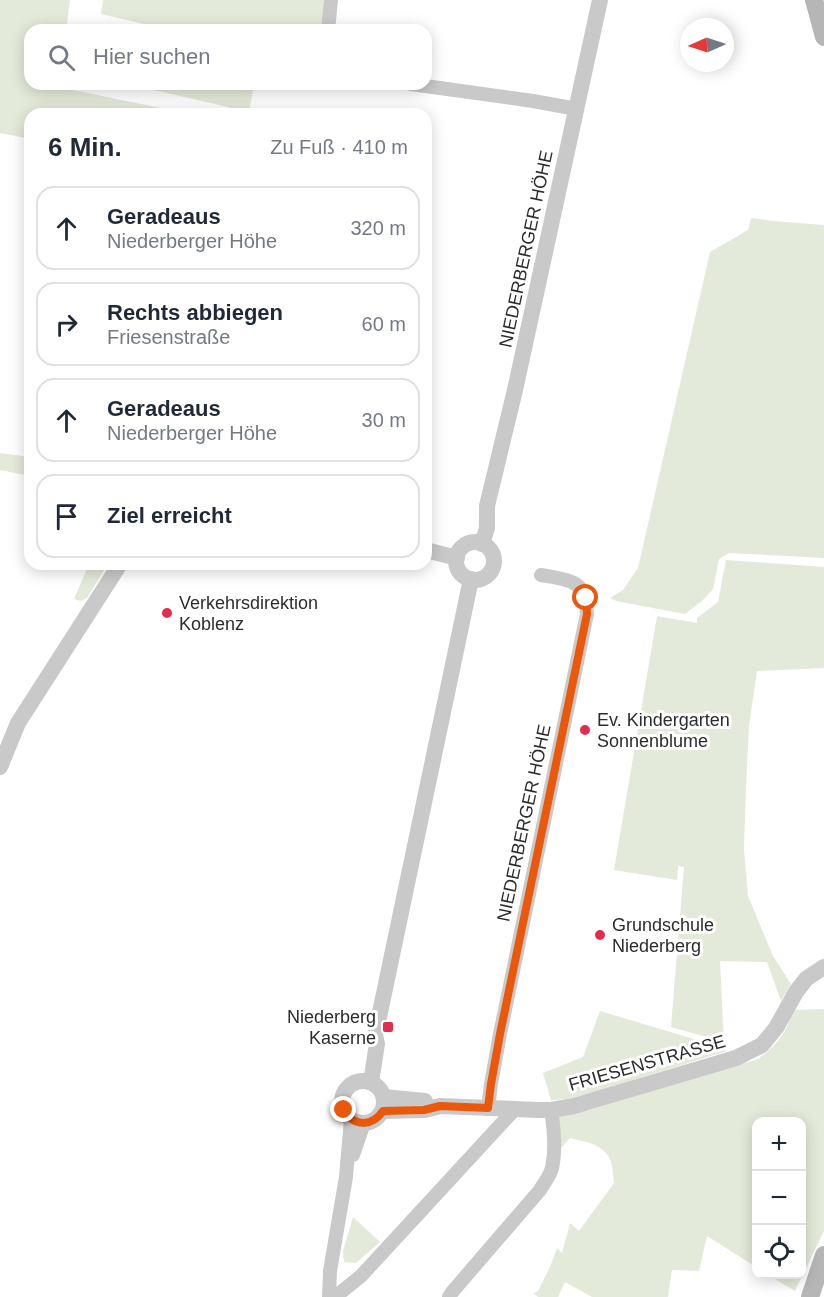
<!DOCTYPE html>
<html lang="de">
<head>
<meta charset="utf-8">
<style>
  :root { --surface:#fff; --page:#f2f2f3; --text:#1f2937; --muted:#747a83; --line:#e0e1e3 }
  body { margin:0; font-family:Arial,sans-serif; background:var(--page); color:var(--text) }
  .controls { position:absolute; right:18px; bottom:18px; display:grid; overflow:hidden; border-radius:12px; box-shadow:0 3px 15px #0003 }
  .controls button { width:54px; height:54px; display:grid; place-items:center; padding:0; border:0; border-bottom:2px solid var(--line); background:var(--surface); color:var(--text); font:30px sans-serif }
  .compass { position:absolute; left:680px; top:18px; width:54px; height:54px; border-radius:50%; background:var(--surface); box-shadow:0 3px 15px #0003; rotate:267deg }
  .stop { position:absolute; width:18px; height:18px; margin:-14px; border:4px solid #ea580c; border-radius:50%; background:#fff }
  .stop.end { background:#ea580c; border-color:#fff; box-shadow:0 2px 6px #0008 }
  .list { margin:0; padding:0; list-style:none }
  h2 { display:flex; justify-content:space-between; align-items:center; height:78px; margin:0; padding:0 24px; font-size:26px }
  h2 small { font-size:20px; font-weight:400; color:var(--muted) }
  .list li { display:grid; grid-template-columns:39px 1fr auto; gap:18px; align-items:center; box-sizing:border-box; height:84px; margin:0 12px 12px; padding:0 12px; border:2px solid var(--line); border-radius:18px }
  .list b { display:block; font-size:22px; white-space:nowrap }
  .list p { margin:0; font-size:20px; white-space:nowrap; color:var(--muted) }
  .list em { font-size:20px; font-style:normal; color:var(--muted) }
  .icon { flex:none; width:33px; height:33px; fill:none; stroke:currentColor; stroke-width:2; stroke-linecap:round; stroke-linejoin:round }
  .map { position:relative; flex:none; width:824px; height:1297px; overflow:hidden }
  .search { position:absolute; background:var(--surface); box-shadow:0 3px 15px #0003; left:24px; top:24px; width:408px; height:66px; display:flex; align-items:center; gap:15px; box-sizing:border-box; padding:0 21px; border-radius:18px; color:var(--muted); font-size:22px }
  .panel { position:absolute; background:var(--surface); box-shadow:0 3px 15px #0003; left:24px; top:108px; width:408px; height:462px; border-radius:18px }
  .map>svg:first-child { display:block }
  .green { fill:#e4ead9 }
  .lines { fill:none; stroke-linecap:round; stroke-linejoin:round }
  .minor { stroke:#c9c9c9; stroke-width:14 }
  .tertiary { stroke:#c9c9c9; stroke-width:16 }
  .secondary { stroke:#b6b6b6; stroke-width:18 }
  .route { stroke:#ea580c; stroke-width:8 }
  .poi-dot { fill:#e32d4f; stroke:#fff; stroke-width:2 }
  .labels { text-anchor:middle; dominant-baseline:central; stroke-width:6; stroke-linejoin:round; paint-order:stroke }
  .street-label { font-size:18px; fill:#2c2c2c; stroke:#fff }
  .poi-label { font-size:18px; fill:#2c2c2c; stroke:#fff; text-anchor:start }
</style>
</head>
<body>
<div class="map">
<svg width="824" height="1297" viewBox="0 0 824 1297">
  <rect width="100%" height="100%" fill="#fff"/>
  <g class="green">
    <polygon points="0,0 70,0 66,30 30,30 30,84 58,84 58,87 190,114 30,114 30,139 0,133"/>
    <polygon points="103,0 324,0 325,30 170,30 101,14"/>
    <polygon points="128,84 254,84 249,112"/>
    <polygon points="751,218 773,221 824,225 824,558 729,553 719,559 713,589 702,601 685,614 616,601 610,598 623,590 638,568 710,252 748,230"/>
    <polygon points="0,453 30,457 30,476 0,470"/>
    <polygon points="726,560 824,567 824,668 757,671 749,726 746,786 744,850 748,896 773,956 791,984 781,1001 767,962 720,961 724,1042 671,1027 684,867 678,866 677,880 614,870 657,616 697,623 697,618 718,602"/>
    <polygon points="89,564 108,564 87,598 81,601 74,599"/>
    <path d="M824,1009V1231L795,1291L768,1275L802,1274V1122H756V1267L707,1236L699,1271L672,1270L668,1297H592L565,1282L558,1297H538L533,1293L538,1291L550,1267L557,1248L562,1253L570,1223L579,1231L614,1183C613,1176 613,1168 611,1162C605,1144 586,1142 570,1138L560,1149L558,1116L590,1110L758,1059C778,1044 786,1034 793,1010Z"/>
    <polygon points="600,1011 707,1043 727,1051 598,1091 567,1099 551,1100 543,1073 583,1057"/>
    <polygon points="353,1217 380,1242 356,1263 344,1262 343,1251"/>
  </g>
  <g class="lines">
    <g class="minor">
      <polyline points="328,30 331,0"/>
      <polyline points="411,84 533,101 577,109"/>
      <path d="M488,1109L491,1084L500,1034L587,614C586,609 587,604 586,599C582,579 558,578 541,575"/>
      <polyline points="353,1155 364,1123"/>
      <polyline points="329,1297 330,1271 346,1177 351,1119"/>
      <polyline points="335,1297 361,1276 515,1109"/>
      <path d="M449,1297L453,1291L540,1190C544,1183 550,1176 552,1168C556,1150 554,1128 551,1110"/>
    </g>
    <g class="tertiary">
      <circle cx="475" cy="561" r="19"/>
      <polyline points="482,544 487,528 487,506 515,390 600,0"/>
      <polyline points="426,550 457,558"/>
      <polyline points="0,767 18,723 120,564"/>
      <circle cx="363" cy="1102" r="21"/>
      <polyline points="371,1082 377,1044 375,1035 378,1022 471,579"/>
      <polyline points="384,1097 425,1101"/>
      <polyline points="383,1111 425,1110 440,1106 538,1110 551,1110 574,1106 736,1058 762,1045 776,1028 796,992 806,979 824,967"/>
    </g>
    <g class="secondary">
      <polyline points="814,0 824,37"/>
      <polyline points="810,1297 824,1255"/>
    </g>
  </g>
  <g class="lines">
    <path class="route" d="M344,1110C354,1127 372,1127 383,1111L424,1110L440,1106L488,1108L491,1084L500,1034L587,614L586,598"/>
  </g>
  <g class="poi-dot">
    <circle cx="167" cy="613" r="6"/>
    <circle cx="585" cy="730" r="6"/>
    <circle cx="600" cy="935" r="6"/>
    <rect x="382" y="1021" width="12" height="12" rx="3"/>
  </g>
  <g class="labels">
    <g class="street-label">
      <text transform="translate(526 249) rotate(-78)">NIEDERBERGER HÖHE</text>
      <text transform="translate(524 823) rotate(-78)">NIEDERBERGER HÖHE</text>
      <text transform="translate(647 1063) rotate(-16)">FRIESENSTRASSE</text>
    </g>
    <g class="poi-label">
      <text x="179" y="603">Verkehrsdirektion<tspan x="179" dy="21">Koblenz</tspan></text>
      <text x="597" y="720">Ev. Kindergarten<tspan x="597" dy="21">Sonnenblume</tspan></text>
      <text x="612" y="925">Grundschule<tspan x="612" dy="21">Niederberg</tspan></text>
      <text x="376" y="1017" text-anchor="end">Niederberg<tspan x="376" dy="21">Kaserne</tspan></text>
    </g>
  </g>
</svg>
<div class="controls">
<button>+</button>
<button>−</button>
<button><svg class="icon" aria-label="locate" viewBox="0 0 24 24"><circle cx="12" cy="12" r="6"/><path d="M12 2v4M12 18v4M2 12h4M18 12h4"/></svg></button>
</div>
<svg class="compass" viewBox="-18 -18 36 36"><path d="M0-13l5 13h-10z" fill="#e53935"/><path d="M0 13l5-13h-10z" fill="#747a83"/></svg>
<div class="stop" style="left:586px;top:598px"></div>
<div class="stop end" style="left:344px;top:1110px"></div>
<div class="search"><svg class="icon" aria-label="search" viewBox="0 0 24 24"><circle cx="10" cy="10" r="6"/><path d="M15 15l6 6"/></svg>Hier suchen</div>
<section class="panel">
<h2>6 Min.<small>Zu Fuß · 410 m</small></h2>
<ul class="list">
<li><svg class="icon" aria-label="ahead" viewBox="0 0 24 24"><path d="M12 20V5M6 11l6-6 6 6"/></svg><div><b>Geradeaus</b><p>Niederberger Höhe</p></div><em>320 m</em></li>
<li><svg class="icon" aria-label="right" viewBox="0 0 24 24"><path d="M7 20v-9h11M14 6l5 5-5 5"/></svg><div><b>Rechts abbiegen</b><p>Friesenstraße</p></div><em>60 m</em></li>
<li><svg class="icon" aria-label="ahead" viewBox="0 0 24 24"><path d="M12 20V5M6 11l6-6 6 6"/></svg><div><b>Geradeaus</b><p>Niederberger Höhe</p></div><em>30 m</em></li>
<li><svg class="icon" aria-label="arrive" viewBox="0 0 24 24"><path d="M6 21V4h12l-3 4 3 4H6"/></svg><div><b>Ziel erreicht</b></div></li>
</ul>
</section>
</div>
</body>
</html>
